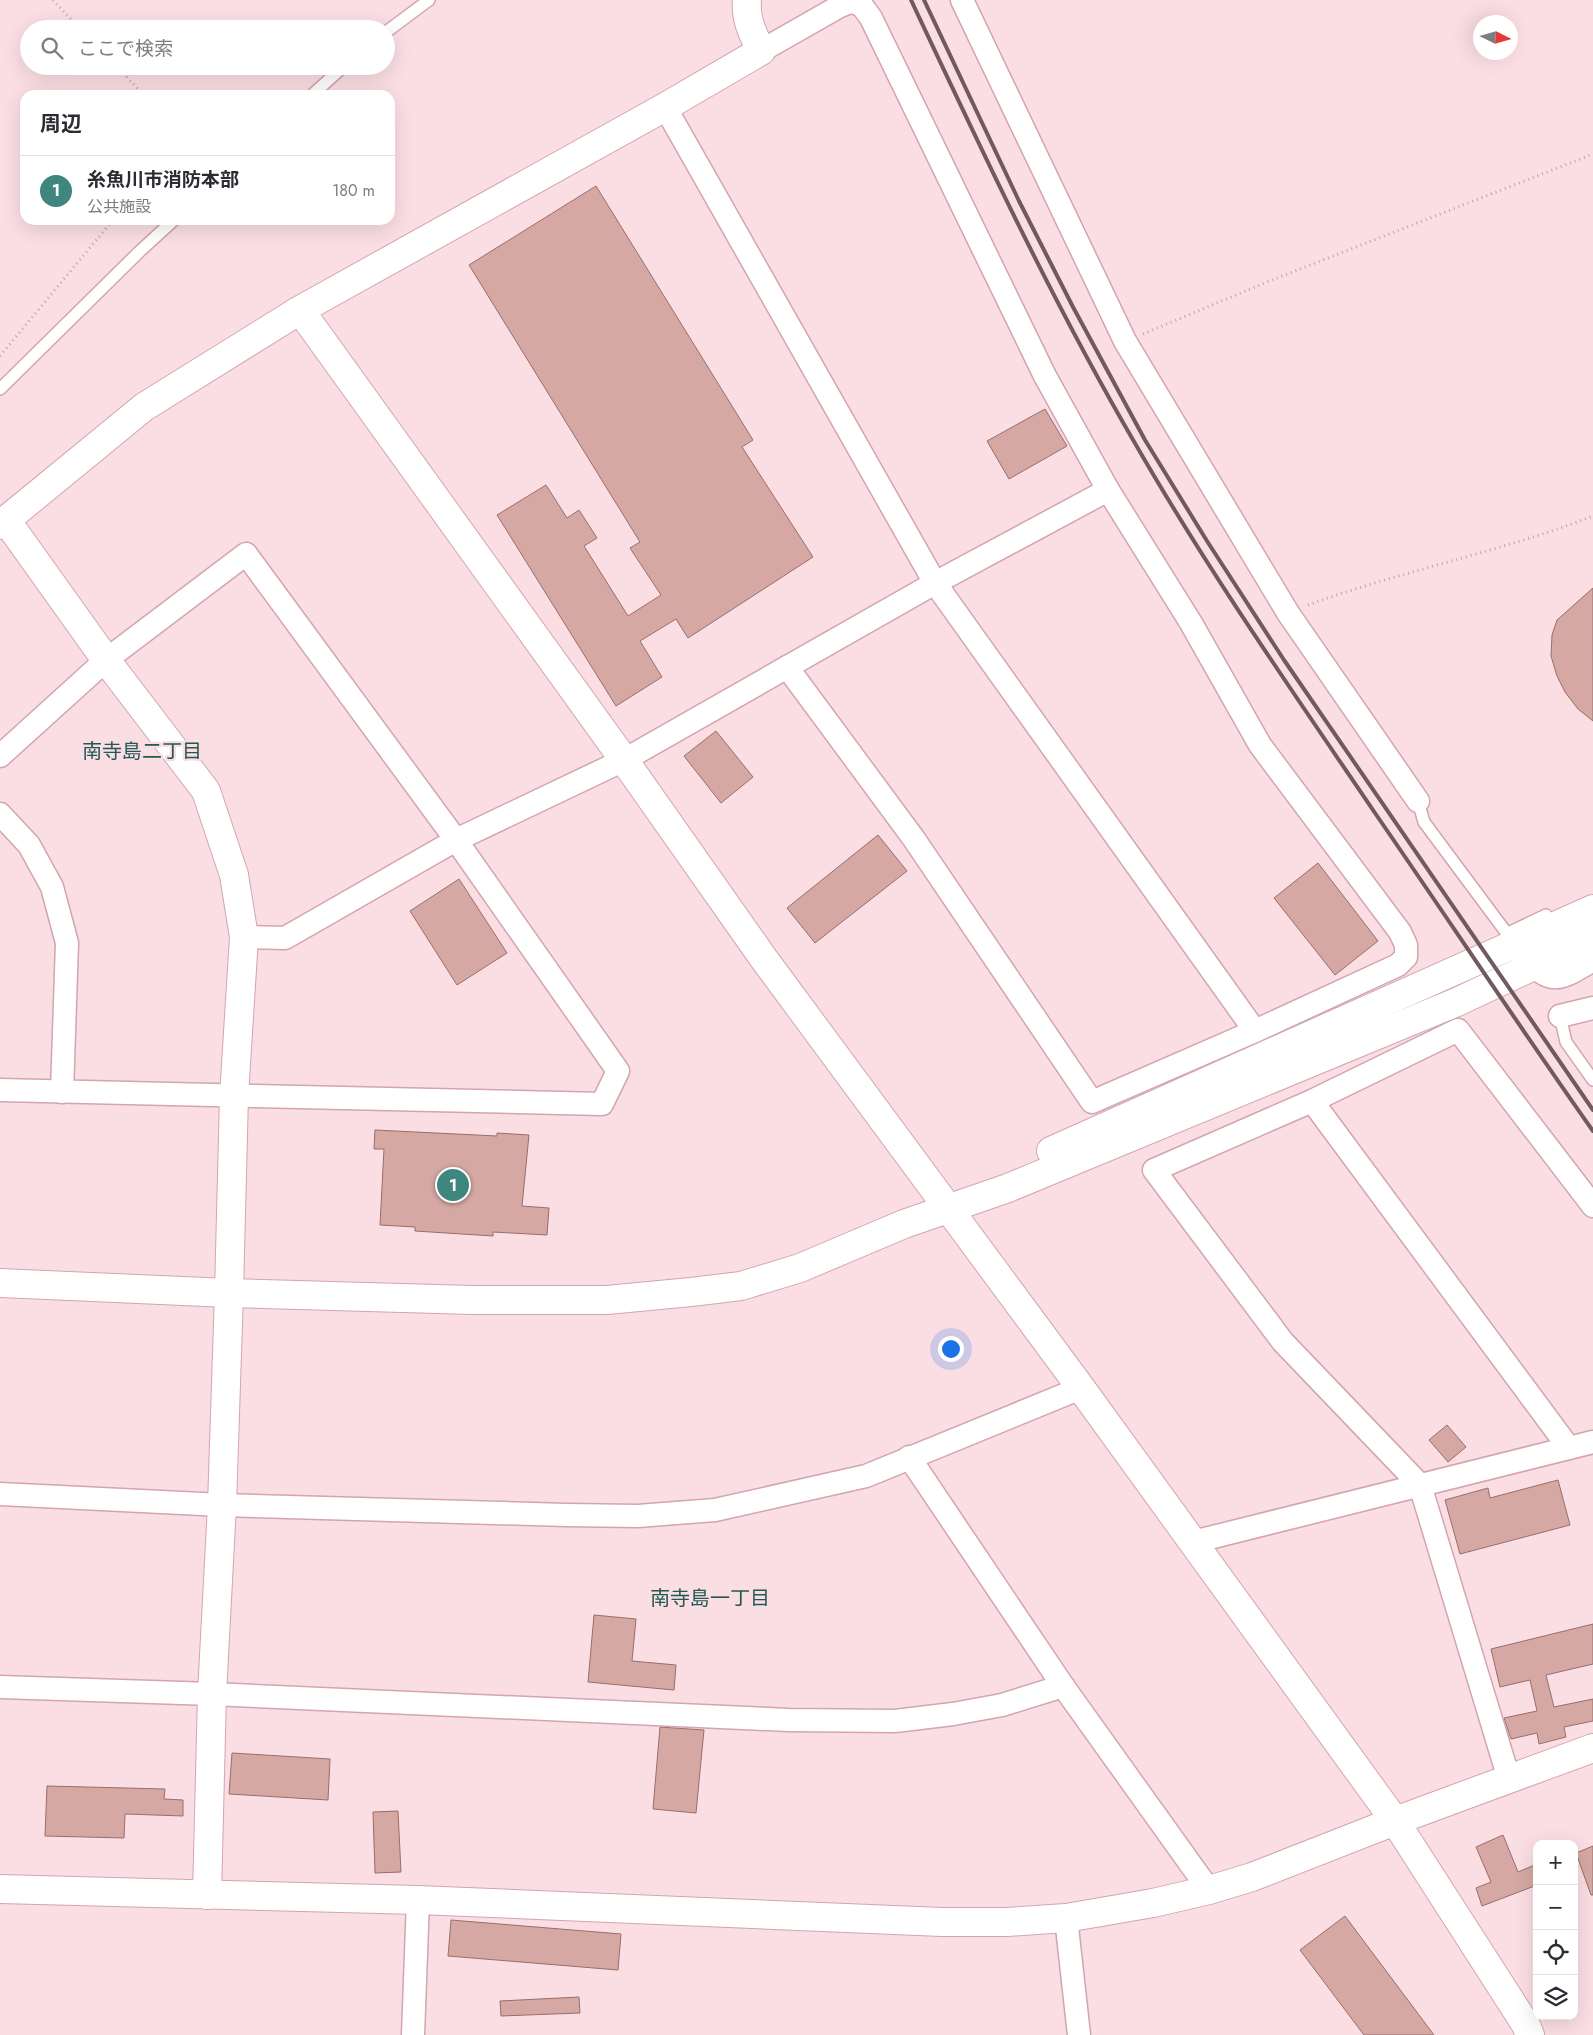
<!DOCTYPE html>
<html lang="ja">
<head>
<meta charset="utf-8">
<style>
  :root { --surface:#fff; --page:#f7f7f7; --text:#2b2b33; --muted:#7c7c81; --line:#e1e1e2; --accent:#3f867e }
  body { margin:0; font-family:Jost,"Noto Sans JP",sans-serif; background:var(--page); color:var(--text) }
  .controls { position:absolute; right:15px; bottom:15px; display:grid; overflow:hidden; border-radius:10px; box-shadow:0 5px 20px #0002 }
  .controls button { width:45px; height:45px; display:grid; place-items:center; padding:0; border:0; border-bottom:1px solid var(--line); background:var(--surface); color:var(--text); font:25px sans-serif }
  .compass { position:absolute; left:1473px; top:15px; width:45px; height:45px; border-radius:50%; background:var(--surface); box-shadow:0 5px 20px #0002; rotate:95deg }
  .you { position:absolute; left:950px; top:1348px; width:18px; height:18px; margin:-12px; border:4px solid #fff; border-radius:50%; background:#1a73e8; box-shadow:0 0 0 8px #1a73e833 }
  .badge { display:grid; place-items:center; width:32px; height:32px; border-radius:50%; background:var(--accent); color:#fff; font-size:16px; font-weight:700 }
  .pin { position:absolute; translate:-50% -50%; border:2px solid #fff; box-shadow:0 1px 5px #0006 }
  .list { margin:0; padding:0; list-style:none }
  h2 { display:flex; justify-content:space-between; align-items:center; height:65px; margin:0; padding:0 20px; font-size:21px }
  h2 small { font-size:16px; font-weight:400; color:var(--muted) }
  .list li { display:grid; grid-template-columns:32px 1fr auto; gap:15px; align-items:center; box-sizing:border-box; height:70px; padding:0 20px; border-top:1px solid var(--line) }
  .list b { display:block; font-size:19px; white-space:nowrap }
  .list p { margin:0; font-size:16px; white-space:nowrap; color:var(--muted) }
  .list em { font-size:16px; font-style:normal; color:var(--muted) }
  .icon { flex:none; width:28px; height:28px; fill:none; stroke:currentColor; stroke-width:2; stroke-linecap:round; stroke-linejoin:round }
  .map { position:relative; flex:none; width:1593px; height:2035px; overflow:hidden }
  .search { position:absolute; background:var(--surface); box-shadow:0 5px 20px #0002; left:20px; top:20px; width:375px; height:55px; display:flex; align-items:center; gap:12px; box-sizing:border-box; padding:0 18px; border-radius:28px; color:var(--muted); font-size:19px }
  .panel { position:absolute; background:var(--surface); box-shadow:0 5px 20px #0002; left:20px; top:90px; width:375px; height:135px; border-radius:15px }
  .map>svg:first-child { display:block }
  .building { fill:#d6a8a3; stroke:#986e6a }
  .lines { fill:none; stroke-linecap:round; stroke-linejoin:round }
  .lane-casing { stroke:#d3a5ae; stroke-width:14 }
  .street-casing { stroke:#d3a5ae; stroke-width:25 }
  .secondary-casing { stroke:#d3a5ae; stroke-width:30 }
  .path { stroke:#bea4a9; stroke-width:3; stroke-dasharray:1 4; stroke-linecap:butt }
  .lane { stroke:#fff; stroke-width:11 }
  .street { stroke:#fff; stroke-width:22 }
  .secondary { stroke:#fff; stroke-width:28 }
  .rail { stroke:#705a5e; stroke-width:4 }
  .labels { text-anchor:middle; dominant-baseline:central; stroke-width:4.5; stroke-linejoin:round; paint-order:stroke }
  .neighbourhood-label { font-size:20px; fill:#215a54; stroke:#fbdee3 }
</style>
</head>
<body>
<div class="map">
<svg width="1593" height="2035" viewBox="0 0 1593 2035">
  <rect width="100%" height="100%" fill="#fbdee3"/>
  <g class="building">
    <polygon points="596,186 753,440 742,447 813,557 688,638 676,619 640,641 662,677 616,706 497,515 546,485 567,518 579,510 597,538 584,546 628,616 661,595 630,548 640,542 469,265"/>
    <polygon points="1045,409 1067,446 1009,479 987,441"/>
    <polygon points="1593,588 1593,721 1578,709 1565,692 1557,676 1551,656 1552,635 1557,620"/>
    <polygon points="716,731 753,777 721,803 684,756"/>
    <polygon points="878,835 907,871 815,943 787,908"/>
    <polygon points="1318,863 1378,941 1335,975 1274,898"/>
    <polygon points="459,879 507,953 457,985 410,911"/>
    <polygon points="375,1130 497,1136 497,1133 529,1135 522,1206 549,1208 547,1235 493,1232 493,1236 415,1231 415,1227 380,1225 384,1149 374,1149"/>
    <polygon points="1447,1425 1466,1447 1448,1462 1429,1440"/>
    <polygon points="1558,1480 1570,1525 1460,1554 1445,1500 1488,1488 1490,1498"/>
    <polygon points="594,1615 636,1619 632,1661 676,1665 674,1690 588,1682"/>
    <polygon points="1593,1624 1593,1664 1546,1675 1554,1707 1593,1699 1593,1721 1564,1727 1566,1737 1539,1744 1537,1733 1511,1739 1504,1718 1537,1711 1530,1680 1500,1687 1491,1649"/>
    <polygon points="660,1727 704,1730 696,1813 653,1809"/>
    <polygon points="232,1753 330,1759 328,1800 229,1794"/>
    <polygon points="47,1786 165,1789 164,1799 183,1800 183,1816 125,1814 124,1838 45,1836"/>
    <polygon points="398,1811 401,1872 375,1873 373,1812"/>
    <polygon points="1503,1835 1518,1872 1537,1864 1537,1885 1482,1906 1476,1888 1491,1882 1476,1847"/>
    <polygon points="1593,1846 1593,1895 1591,1895 1576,1853"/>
    <polygon points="1345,1916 1434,2035 1364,2035 1300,1950"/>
    <polygon points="451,1920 621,1934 618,1970 448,1956"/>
    <polygon points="579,1997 580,2013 501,2016 500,2001"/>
  </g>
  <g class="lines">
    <g class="lane-casing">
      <g id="lane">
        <polyline points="386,32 429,0"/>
        <polyline points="312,95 344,66"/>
        <polyline points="0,389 140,251 174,220"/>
        <polyline points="1418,801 1424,822 1514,943"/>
        <polyline points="1508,933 1546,915"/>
        <polyline points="1560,1016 1566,1042 1593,1080"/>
      </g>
    </g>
    <g class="street-casing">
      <g id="street">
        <polyline points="962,0 1125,341 1288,613 1418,801"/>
        <polyline points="761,51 840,6 853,1 863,7 871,18 1045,376 1108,490 1191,623 1260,745 1400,932 1406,945 1406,957 1398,965 1255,1031 1092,1102 914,839 787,667"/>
        <polyline points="665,107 935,583 1255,1031"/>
        <polyline points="0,756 106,660 246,554 456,840 618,1071 602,1104 0,1090"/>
        <polyline points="0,814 29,845 52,887 67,943 62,1092"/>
        <polyline points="244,937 285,938 456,840 624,760 935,583 1108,490"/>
        <path d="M1524,956C1552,988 1561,979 1593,960"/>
        <polyline points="1560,1016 1593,1008"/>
        <polyline points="1312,1101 1569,1448"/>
        <polyline points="909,1457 1063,1686 1209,1890"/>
        <polyline points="0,1494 222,1505 566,1515 638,1516 715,1510 866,1476 1081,1388"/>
        <polyline points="1193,1542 1593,1442"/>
        <polyline points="0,1687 212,1694 789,1720 895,1721 953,1714 1002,1705 1063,1686"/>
        <polyline points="1509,1779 1420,1485 1283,1342 1154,1170 1312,1101 1458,1030 1593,1206"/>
        <polyline points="1066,1918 1079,2035"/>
        <polyline points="413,2035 418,1900"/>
      </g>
    </g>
    <g class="secondary-casing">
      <g id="secondary">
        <polyline points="300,310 624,760 764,959 1081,1388 1395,1821 1526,2025 1530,2035"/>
        <polyline points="6,520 106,660 206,791 234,875 244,937 234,1096 229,1293 222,1505 212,1694 207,1895"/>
        <path d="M0,525L144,407L300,310L665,107L761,51C753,34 745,19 747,0"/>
        <polyline points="1051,1151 1593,909"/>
        <polyline points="0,1283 229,1293 472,1300 607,1300 691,1292 741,1286 800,1268 904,1224 1008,1188 1457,1002 1593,938"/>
        <polyline points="0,1889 418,1900 942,1922 1007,1922 1066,1918 1153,1903 1209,1890 1252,1877 1395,1821 1593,1748"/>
      </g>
    </g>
    <g class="path">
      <polyline points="53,0 80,29"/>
      <polyline points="116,66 144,95"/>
      <polyline points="1143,334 1267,282 1593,154"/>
      <polyline points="0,356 113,220"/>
      <path d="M1308,605C1401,571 1500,552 1593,516"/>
    </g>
    <use href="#lane" class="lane"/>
    <use href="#street" class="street"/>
    <use href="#secondary" class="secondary"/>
    <g class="rail">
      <path d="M911,0C982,151 1052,301 1136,445C1209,572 1293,692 1375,813C1448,919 1519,1026 1593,1131"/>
      <polyline points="924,0 1019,201 1073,307 1145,440 1207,541 1284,660 1593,1110"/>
    </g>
  </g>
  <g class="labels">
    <g class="neighbourhood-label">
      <text x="142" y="751">南寺島二丁目</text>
      <text x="710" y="1598">南寺島一丁目</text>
    </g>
  </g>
</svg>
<div class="controls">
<button>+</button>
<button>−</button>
<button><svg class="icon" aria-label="locate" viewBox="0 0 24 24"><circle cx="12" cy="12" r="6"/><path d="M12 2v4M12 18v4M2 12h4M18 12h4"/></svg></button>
<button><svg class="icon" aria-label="layers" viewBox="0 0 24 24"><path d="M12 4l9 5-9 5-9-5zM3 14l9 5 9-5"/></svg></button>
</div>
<svg class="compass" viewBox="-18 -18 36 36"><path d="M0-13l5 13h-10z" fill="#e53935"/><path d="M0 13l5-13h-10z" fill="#7c7c81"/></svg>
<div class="you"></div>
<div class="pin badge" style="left:453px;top:1185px">1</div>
<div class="search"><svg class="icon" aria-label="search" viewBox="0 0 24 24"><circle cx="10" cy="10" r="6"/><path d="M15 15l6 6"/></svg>ここで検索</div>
<section class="panel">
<h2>周辺<small></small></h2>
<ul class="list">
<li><span class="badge">1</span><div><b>糸魚川市消防本部</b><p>公共施設</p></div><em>180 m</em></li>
</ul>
</section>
</div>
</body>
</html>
